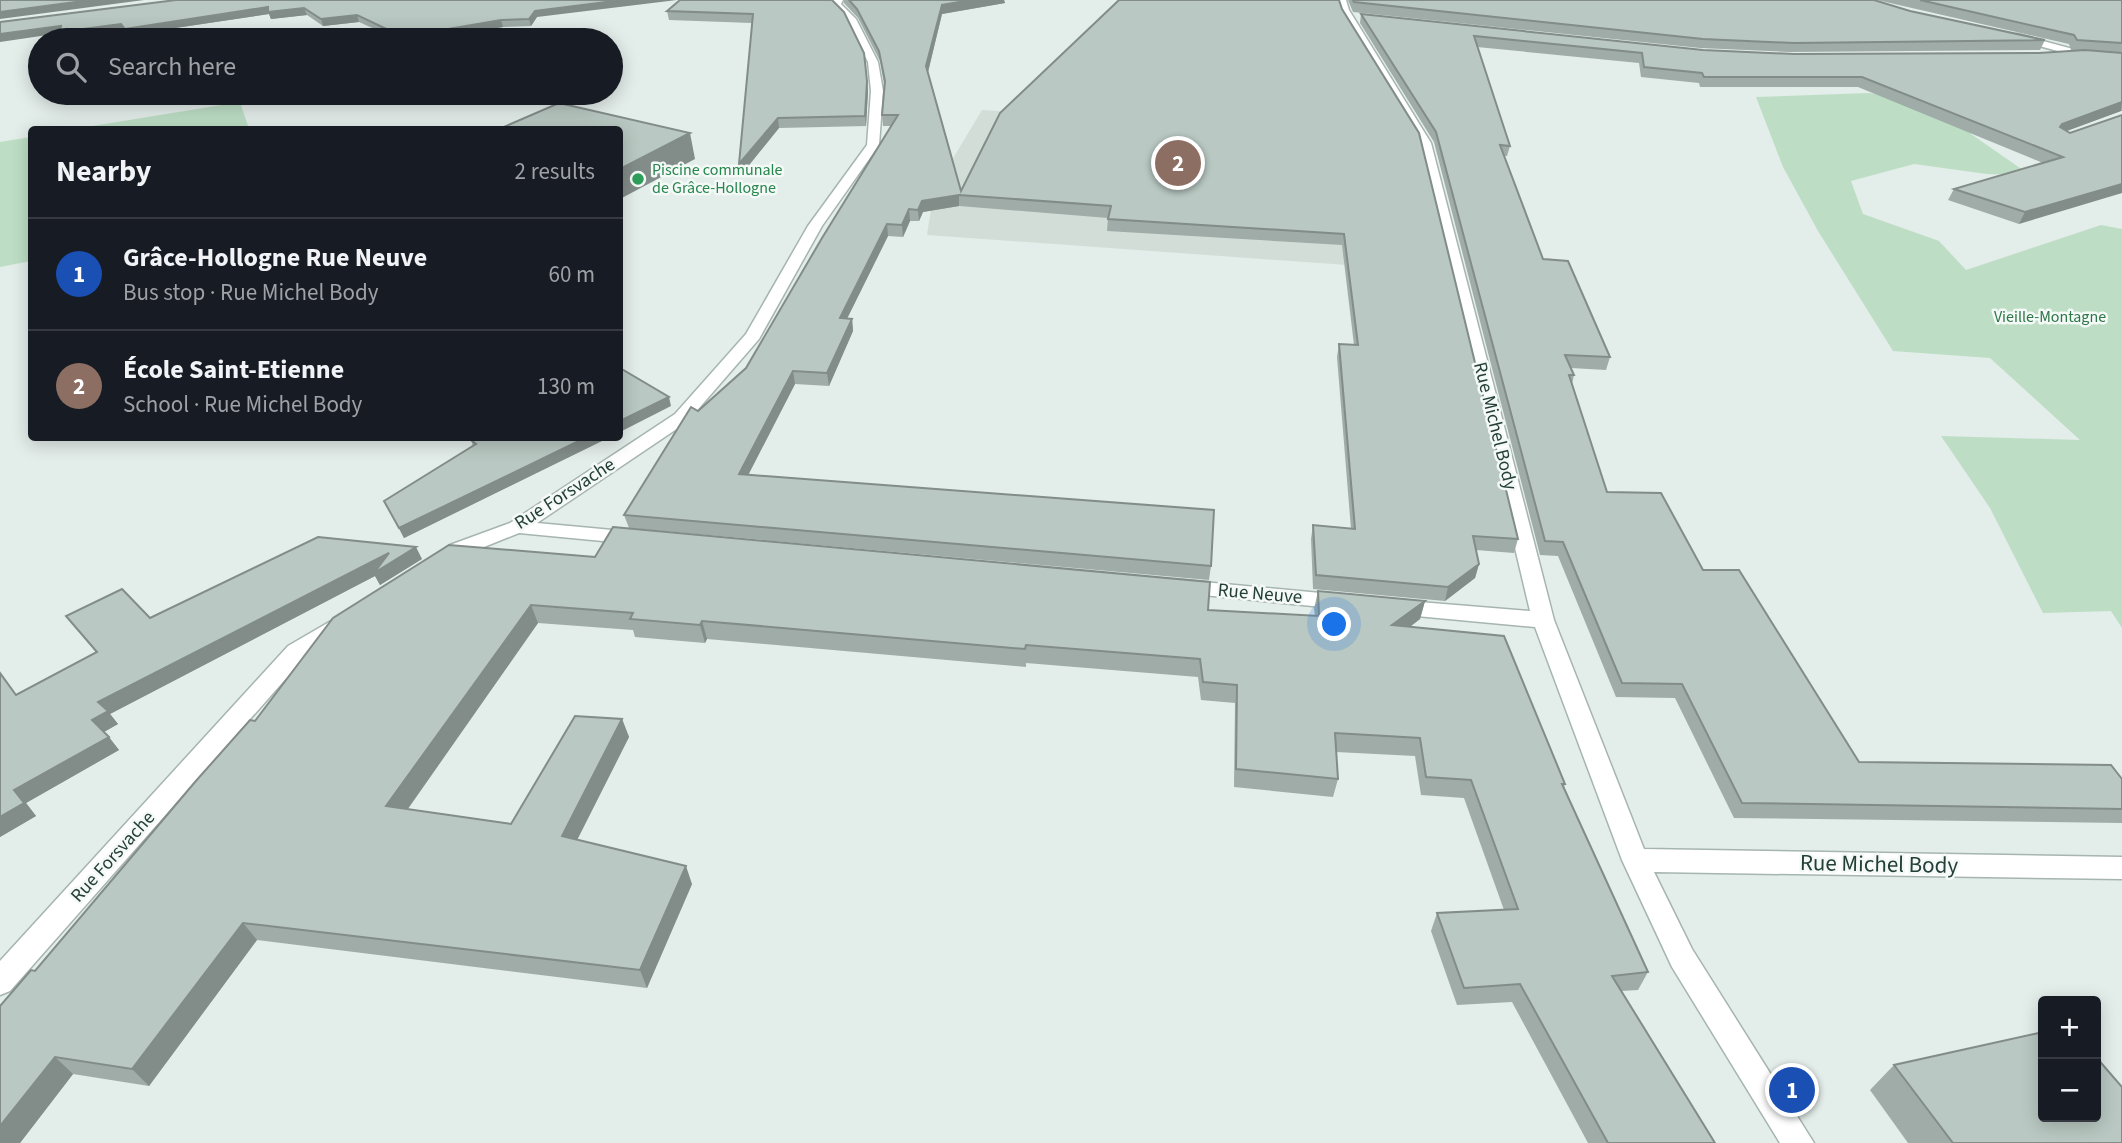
<!DOCTYPE html>
<html lang="en">
<head>
<meta charset="utf-8">
<style>
  :root { --surface:#171b24; --page:#20242c; --text:#f1f3f6; --muted:#9ea1a6; --line:#363941; --accent:#f2805d }
  body { margin:0; font-family:"Source Sans 3",sans-serif; background:var(--page); color:var(--text) }
  .controls { position:absolute; right:21px; bottom:21px; display:grid; overflow:hidden; border-radius:7px; box-shadow:0 4px 18px #0003 }
  .controls button { width:63px; height:63px; display:grid; place-items:center; padding:0; border:0; border-bottom:2px solid var(--line); background:var(--surface); color:var(--text); font:35px sans-serif }
  .you { position:absolute; left:1335px; top:625px; width:24px; height:24px; margin:-18px; border:5px solid #fff; border-radius:50%; background:#1a73e8; box-shadow:0 0 0 10px #1a73e833 }
  .badge { display:grid; place-items:center; width:46px; height:46px; border-radius:50%; background:var(--accent); color:#fff; font-size:23px; font-weight:700 }
  .pin { position:absolute; translate:-50% -50%; border:4px solid #fff; box-shadow:0 2px 7px #0006 }
  .list { margin:0; padding:0; list-style:none }
  h2 { display:flex; justify-content:space-between; align-items:center; height:91px; margin:0; padding:0 28px; font-size:30px }
  h2 small { font-size:23px; font-weight:400; color:var(--muted) }
  .list li { display:grid; grid-template-columns:46px 1fr auto; gap:21px; align-items:center; box-sizing:border-box; height:112px; padding:0 28px; border-top:2px solid var(--line) }
  .list b { display:block; font-size:26px; white-space:nowrap }
  .list p { margin:0; font-size:23px; white-space:nowrap; color:var(--muted) }
  .list em { font-size:23px; font-style:normal; color:var(--muted) }
  .icon { flex:none; width:38px; height:38px; fill:none; stroke:currentColor; stroke-width:2; stroke-linecap:round; stroke-linejoin:round }
  .map { position:relative; flex:none; width:2122px; height:1143px; overflow:hidden }
  .search { position:absolute; background:var(--surface); box-shadow:0 4px 18px #0003; left:28px; top:28px; width:595px; height:77px; display:flex; align-items:center; gap:18px; box-sizing:border-box; padding:0 24px; border-radius:38px; color:var(--muted); font-size:26px }
  .panel { position:absolute; background:var(--surface); box-shadow:0 4px 18px #0003; left:28px; top:126px; width:595px; height:315px; border-radius:7px }
  .map>svg:first-child { display:block }
  .built { fill:#d2ddd8 }
  .green { fill:#bddec5 }
  .lines { fill:none; stroke-linecap:round; stroke-linejoin:round }
  .minor-casing { stroke:#a6b5b0; stroke-width:3 }
  .minor { fill:#fff; fill-rule:evenodd }
  .wall { fill:#9faca7 }
  .shaded-wall { fill:#828c88 }
  .building { fill:#b9c8c2; stroke:#828c88; stroke-width:2 }
  .leisure-dot { fill:#2e9e5b; stroke:#f4f9f7; stroke-width:2.5 }
  .labels { text-anchor:middle; dominant-baseline:central; stroke-width:5; stroke-linejoin:round; paint-order:stroke }
  .far-leisure-label { font-size:16px; fill:#27864d; stroke:#f4f9f7; text-anchor:start }
  .far-park-label { font-size:16px; fill:#2d7648; stroke:#f4f9f7 }
  .street-label { font-size:19px; fill:#233f37; stroke:#f4f9f7 }
  .near-street-label { font-size:23px; fill:#233f37; stroke:#f4f9f7 }
</style>
</head>
<body>
<div class="map">
<svg width="2122" height="1143" viewBox="0 0 2122 1143">
  <rect width="100%" height="100%" fill="#e3ede9"/>
  <polygon class="built" points="982,110 1402,136 1417,270 927,235 934,190"/>
  <g class="green">
    <polygon points="1869,93 1967,109 1971,134 2030,175 1987,174 1914,164 1851,181 1863,214 1939,241 1966,270 2101,225 2122,229 2122,628 2111,611 2043,613 1990,508 1941,436 2080,440 1990,358 1893,351 1818,231 1783,167 1756,97"/>
    <polygon points="240,102 249,129 74,129"/>
    <polygon points="31,137 31,261 0,267 0,142"/>
  </g>
  <g class="lines">
    <g class="minor-casing">
      <g id="minor">
        <polygon points="833,0 843,0 841,4 856,19 878,62 883,91 879,145 822,226 759,339 687,422 537,523 634,532 641,533 644,538 641,543 634,544 519,533 464,555 448,565 434,565 431,560 450,545 510,523 675,414 746,334 808,226 867,145 871,91 868,62 847,20 831,4"/>
        <polygon points="1336,0 1346,0 1349,10 1431,143 1554,620 1644,849 2122,857 2122,879 1654,872 1692,949 1814,1143 1780,1143 1672,967 1622,860 1535,627 1395,614 1387,612 1384,607 1387,602 1395,600 1530,611 1419,143 1339,10"/>
        <polygon points="2017,34 2084,52 2085,54 2080,57 2013,39 2013,35"/>
        <polygon points="1182,580 1342,595 1350,597 1353,602 1350,607 1342,609 1174,592 1171,587 1174,582"/>
        <polygon points="343,614 351,617 354,622 351,627 304,658 10,991 0,995 0,961 288,646"/>
      </g>
    </g>
    <use href="#minor" class="minor"/>
  </g>
  <g class="wall">
    <polygon points="176,0 537,17 531,26 503,27 424,40 415,38 406,40 399,40 359,22 323,26 307,15 271,19 269,14 128,35 125,31 64,39 61,33"/>
    <polygon points="832,0 864,53 868,91 866,126 779,128 741,175 752,23 669,20 667,11"/>
    <polygon points="844,0 1004,0 1005,3 942,14 928,72 961,191 1339,0 1518,539 1514,553 1476,550 1479,564 1475,578 1445,601 1313,589 1311,539 1313,525 1351,529 1337,357 1339,344 1354,345 1342,245 1107,231 1108,218 959,206 923,212 919,221 910,221 903,237 888,236 847,318 852,319 853,331 829,386 795,384 748,475 1211,566 1209,580 629,528 624,515 698,411 746,368 891,126 883,126 882,115 884,84 880,61 858,18 844,3"/>
    <polygon points="1348,0 1874,0 1910,11 2045,40 2040,50 1790,52 1700,48 1353,12"/>
    <polygon points="1877,0 2122,0 2122,111 2121,111 2066,131 2070,133 2122,115 2019,224 1948,200 1954,189 2043,163 1858,87 1700,87 1699,83 1641,77 1639,63 1477,47 1510,146 1507,156 1504,156 1543,259 1610,357 1606,370 1571,368 1574,375 1572,384 1607,492 1703,570 1859,762 2122,779 2122,823 1734,818 1675,698 1616,697 1558,556 1540,555 1434,142 1360,23 1361,14 1703,50 1794,54 2039,53 2080,50 2071,50 2069,44"/>
    <polygon points="471,438 608,438 404,538 384,501 473,446 471,440 473,439"/>
    <polygon points="449,545 1208,610 1315,616 1314,609 1318,591 1425,601 1420,619 1410,627 1565,784 1564,787 1648,972 1638,990 1621,991 1715,1143 1588,1143 1512,1002 1457,1005 1431,931 1437,913 1504,910 1464,798 1421,795 1415,756 1336,752 1338,779 1333,797 1234,787 1235,703 1201,700 1198,677 1026,663 1026,667 707,639 705,643 635,637 633,630 538,623 408,809 511,824 622,719 629,737 577,840 692,884 647,988 257,940 149,1086 73,1074 20,1143 35,971 255,721"/>
    <polygon points="422,559 380,585 375,576 110,714 118,724 104,732 119,750 26,803 36,816 0,837 17,695 96,652 66,616 150,618"/>
    <polygon points="1894,1065 2122,1143 1908,1143 1870,1090"/>
  </g>
  <g class="shaded-wall">
    <polygon points="91,0 144,0 0,19 0,12"/>
    <polygon points="622,0 677,0 537,17 531,26 529,19 535,11"/>
    <polygon points="971,0 1004,0 1005,3 942,14 927,76 926,66 942,5"/>
    <polygon points="268,7 304,8 307,15 271,19 269,14 128,35 125,29"/>
    <polygon points="357,15 359,22 323,26 321,19"/>
    <polygon points="501,20 503,27 424,40 421,40 419,34"/>
    <polygon points="121,24 125,31 64,39 61,33 0,42 0,34 61,26"/>
    <polygon points="413,31 415,38 401,40 399,35"/>
    <polygon points="867,81 868,91 866,126 865,116"/>
    <polygon points="2122,102 2121,111 2056,135 2062,124"/>
    <polygon points="778,118 779,128 741,175 739,164"/>
    <polygon points="690,133 695,159 620,199 620,169"/>
    <polygon points="2122,184 2122,193 2019,224 2025,212"/>
    <polygon points="959,195 959,206 923,212 919,221 918,210 922,201"/>
    <polygon points="909,209 910,221 903,237 902,225"/>
    <polygon points="887,224 888,236 841,331 840,318"/>
    <polygon points="852,319 853,331 829,386 827,373"/>
    <polygon points="793,371 795,384 742,487 739,474"/>
    <polygon points="669,397 671,406 620,432 620,421"/>
    <polygon points="585,438 608,438 404,538 399,528"/>
    <polygon points="416,547 422,559 380,585 375,576 110,714 118,724 102,733 92,720 98,702 389,553"/>
    <polygon points="1479,564 1475,578 1445,601 1448,587"/>
    <polygon points="1425,601 1420,619 1388,643 1392,625"/>
    <polygon points="531,605 538,623 397,824 386,806"/>
    <polygon points="702,621 707,639 705,643 700,625"/>
    <polygon points="622,719 629,737 570,854 562,836"/>
    <polygon points="109,737 119,750 26,803 36,816 0,837 0,817 14,790"/>
    <polygon points="686,866 692,884 647,988 640,970"/>
    <polygon points="243,923 257,940 149,1086 132,1069"/>
    <polygon points="55,1057 73,1074 20,1143 0,1143 0,1126"/>
  </g>
  <g class="building">
    <polygon points="0,0 91,0 0,12"/>
    <polygon points="176,0 622,0 535,11 529,19 501,20 419,34 413,31 399,35 357,15 321,19 304,8 268,12 268,7 125,29 121,24 60,32 61,26 0,34 0,22"/>
    <polygon points="680,0 832,0 844,12 864,53 867,81 865,116 778,118 739,164 753,14 667,11"/>
    <polygon points="849,0 971,0 942,5 926,66 961,191 1000,113 1119,0 1339,0 1342,9 1419,133 1518,539 1473,536 1479,564 1448,587 1316,575 1313,525 1355,529 1339,344 1358,345 1344,234 1108,219 1111,206 959,195 922,201 918,210 909,209 902,225 887,224 840,318 852,319 827,373 793,371 739,474 1214,510 1211,566 624,515 691,407 698,411 746,368 822,238 898,115 882,115 885,81 879,51 857,9"/>
    <polygon points="1353,0 1874,0 1910,11 2045,40 1794,43 1703,39 1354,2"/>
    <polygon points="1920,0 2122,0 2122,43 2077,40 2074,35"/>
    <polygon points="1361,14 1703,50 1794,54 2039,53 2085,50 2122,53 2122,102 2062,124 2060,127 2070,133 2122,115 2122,184 2025,212 1954,189 2063,157 1862,77 1704,77 1702,73 1644,67 1642,53 1474,36 1510,146 1500,145 1543,259 1568,261 1610,357 1565,355 1574,375 1569,375 1607,492 1661,493 1703,570 1739,570 1859,762 2111,765 2122,779 2122,809 1742,803 1682,684 1622,683 1563,542 1545,541 1436,132"/>
    <polygon points="559,103 690,133 620,169 620,130 497,130"/>
    <polygon points="620,368 669,397 620,421"/>
    <polygon points="476,438 585,438 399,528 384,501 476,444 471,440"/>
    <polygon points="613,527 1210,582 1208,610 1319,616 1318,591 1425,601 1392,625 1504,636 1565,784 1562,784 1648,972 1612,976 1715,1143 1608,1143 1520,984 1464,988 1437,913 1518,909 1471,780 1426,777 1420,738 1335,733 1338,779 1236,769 1237,685 1203,682 1200,659 1026,645 1025,649 702,621 700,625 630,619 633,613 531,605 386,806 511,824 575,716 622,719 562,836 686,866 640,970 243,923 132,1069 55,1057 0,1126 0,1006 31,970 35,971 195,782 250,720 255,721 333,618 449,545 595,557"/>
    <polygon points="318,537 416,547 374,573 389,553 98,702 108,711 92,720 109,737 14,790 24,803 0,817 0,673 16,695 97,652 66,616 122,589 150,618"/>
    <polygon points="2043,1032 2043,1117 2096,1117 2096,1057 2122,1087 2122,1143 1953,1143 1894,1065"/>
  </g>
  <circle class="leisure-dot" cx="638" cy="179" r="7"/>
  <g class="labels">
    <g class="far-leisure-label">
      <text x="652" y="170">Piscine communale<tspan x="652" dy="18">de Grâce-Hollogne</tspan></text>
    </g>
    <g class="far-park-label">
      <text x="2050" y="317">Vieille-Montagne</text>
    </g>
    <g class="street-label">
      <text transform="translate(1495 426) rotate(76)">Rue Michel Body</text>
      <text transform="translate(565 494) rotate(-33)">Rue Forsvache</text>
      <text transform="translate(1260 594) rotate(5)">Rue Neuve</text>
      <text transform="translate(113 857) rotate(-48)">Rue Forsvache</text>
    </g>
    <g class="near-street-label">
      <text transform="translate(1879 864) rotate(1)">Rue Michel Body</text>
    </g>
  </g>
</svg>
<div class="controls">
<button>+</button>
<button>−</button>
</div>
<div class="you"></div>
<div class="pin badge" style="left:1792px;top:1090px;background:#1a4fb4">1</div>
<div class="pin badge" style="left:1178px;top:163px;background:#8d6e63">2</div>
<div class="search"><svg class="icon" aria-label="search" viewBox="0 0 24 24"><circle cx="10" cy="10" r="6"/><path d="M15 15l6 6"/></svg>Search here</div>
<section class="panel">
<h2>Nearby<small>2 results</small></h2>
<ul class="list">
<li><span class="badge" style="background:#1a4fb4">1</span><div><b>Grâce-Hollogne Rue Neuve</b><p>Bus stop · Rue Michel Body</p></div><em>60 m</em></li>
<li><span class="badge" style="background:#8d6e63">2</span><div><b>École Saint-Etienne</b><p>School · Rue Michel Body</p></div><em>130 m</em></li>
</ul>
</section>
</div>
</body>
</html>
